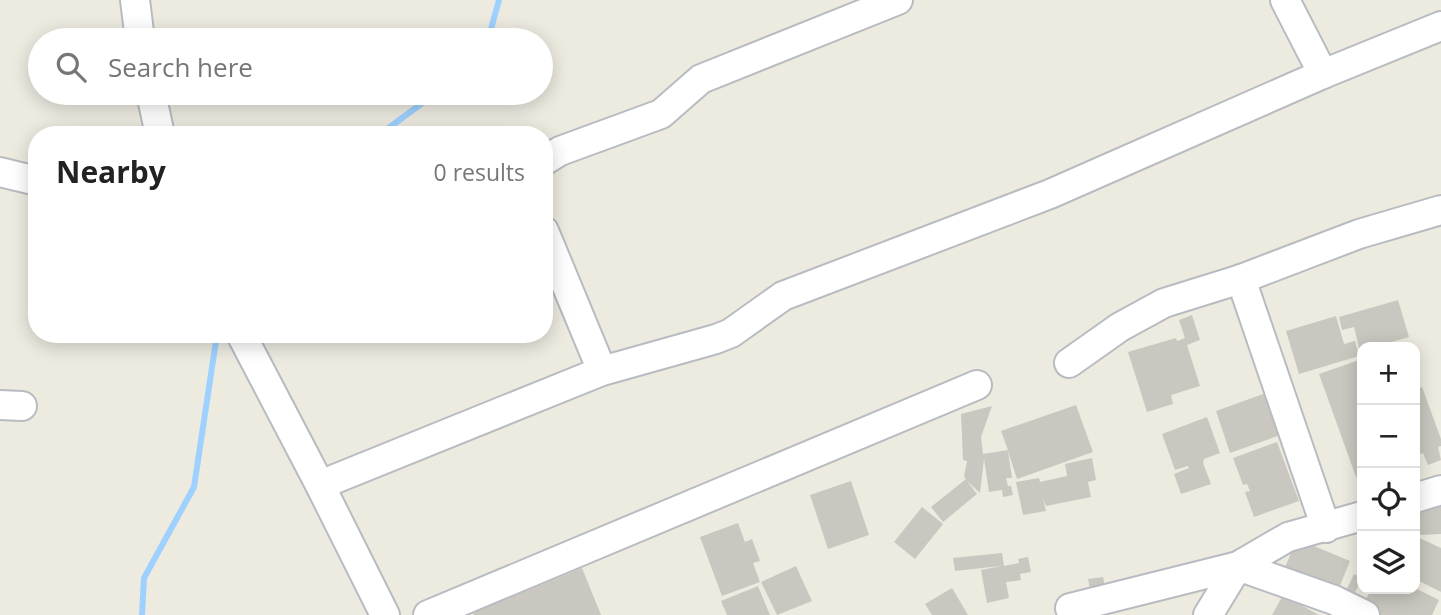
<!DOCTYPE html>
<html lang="en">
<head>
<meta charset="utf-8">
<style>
  :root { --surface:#fff; --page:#f6f6f6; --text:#222; --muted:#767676; --line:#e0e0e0 }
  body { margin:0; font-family:"Open Sans",sans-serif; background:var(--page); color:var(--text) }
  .controls { position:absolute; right:21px; bottom:21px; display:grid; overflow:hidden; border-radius:14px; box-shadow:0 4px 18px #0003 }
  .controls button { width:63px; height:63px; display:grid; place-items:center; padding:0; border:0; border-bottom:2px solid var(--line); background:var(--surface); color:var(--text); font:35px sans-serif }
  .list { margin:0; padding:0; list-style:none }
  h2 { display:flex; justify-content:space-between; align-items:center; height:91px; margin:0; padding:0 28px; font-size:30px }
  h2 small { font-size:23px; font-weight:400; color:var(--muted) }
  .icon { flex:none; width:38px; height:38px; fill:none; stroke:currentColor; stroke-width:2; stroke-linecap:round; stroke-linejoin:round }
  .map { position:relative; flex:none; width:1441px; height:615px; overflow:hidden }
  .search { position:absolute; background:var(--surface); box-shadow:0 4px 18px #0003; left:28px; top:28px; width:525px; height:77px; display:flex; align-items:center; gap:18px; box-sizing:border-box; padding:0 24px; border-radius:38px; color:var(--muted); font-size:26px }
  .panel { position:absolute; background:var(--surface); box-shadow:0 4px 18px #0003; left:28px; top:126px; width:525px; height:217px; border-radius:28px }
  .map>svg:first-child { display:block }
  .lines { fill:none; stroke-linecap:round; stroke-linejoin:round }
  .stream { stroke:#9ed1ff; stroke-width:6 }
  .building { fill:#cac7c0 }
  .minor-casing { stroke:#b8bbc0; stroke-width:32 }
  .minor { stroke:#fff; stroke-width:28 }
</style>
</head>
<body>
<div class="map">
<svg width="1441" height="615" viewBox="0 0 1441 615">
  <rect width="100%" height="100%" fill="#edebe0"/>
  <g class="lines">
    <g class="stream">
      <polyline points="484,40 491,29 499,0"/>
      <polyline points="379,135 436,93"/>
      <polyline points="142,615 144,578 194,487 217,334"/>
    </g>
  </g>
  <g class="building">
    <polygon points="1398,300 1409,337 1374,347 1362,347 1361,356 1354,327 1342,330 1339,317"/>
    <polygon points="1192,315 1200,340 1187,345 1200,386 1171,395 1173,404 1147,412 1128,352 1176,338 1177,341 1185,338 1179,320"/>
    <polygon points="1336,316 1344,344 1355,341 1359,356 1299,374 1286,331"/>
    <polygon points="1362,359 1362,475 1356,477 1319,374"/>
    <polygon points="1422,387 1441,439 1441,446 1438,447 1441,460 1428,465 1423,453 1415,456 1415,390"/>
    <polygon points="1274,390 1289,432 1230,453 1216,411"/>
    <polygon points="1076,405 1093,452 1017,479 1008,451 1012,478 1006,478 1008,486 1011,486 1013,495 1003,497 1002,490 989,492 984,459 980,493 967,481 977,494 943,522 931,507 966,479 964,477 967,461 963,460 961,414 992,406 981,437 983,454 1008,450 1001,431"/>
    <polygon points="1207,417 1220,453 1204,459 1203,463 1211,484 1181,494 1174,474 1189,468 1188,466 1175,470 1162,434"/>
    <polygon points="1277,442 1299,501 1254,517 1245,492 1250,491 1247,484 1243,485 1233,458"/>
    <polygon points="1092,458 1096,480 1088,482 1091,497 1046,506 1043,498 1046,511 1023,515 1016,482 1039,478 1040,482 1067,476 1065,464"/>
    <polygon points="851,481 869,535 828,549 810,495"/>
    <polygon points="1441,496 1441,534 1421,535 1415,530 1415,501"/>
    <polygon points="922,507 943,524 915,559 894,542"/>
    <polygon points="738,523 745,542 752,539 760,561 753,563 760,582 722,596 700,537"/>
    <polygon points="1415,536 1441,548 1441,592 1415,579"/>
    <polygon points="1297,539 1350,561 1337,593 1284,570"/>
    <polygon points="1002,553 1004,566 1019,563 1018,559 1028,557 1031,572 1020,574 1021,580 1006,582 1009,598 987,603 981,570 1001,566 955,571 953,558"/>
    <polygon points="796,566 812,601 777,615 761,582"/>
    <polygon points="582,568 601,615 474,615 473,613"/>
    <polygon points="1354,574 1362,578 1352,599 1344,595"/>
    <polygon points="1103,577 1107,595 1092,598 1088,579"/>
    <polygon points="758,586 770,615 727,615 721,601"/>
    <polygon points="952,588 968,615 932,615 925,604"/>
    <polygon points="1415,588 1439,600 1432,615 1380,615 1362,607 1371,589"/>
    <polygon points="1283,595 1319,615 1272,615"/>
  </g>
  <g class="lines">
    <g class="minor-casing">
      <g id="minor">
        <polyline points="135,0 140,40"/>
        <polyline points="1285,0 1323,74"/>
        <polyline points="151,93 160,135"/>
        <polyline points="544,161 560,151 661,114 701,79 898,0"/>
        <polyline points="0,172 37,181"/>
        <polyline points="544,231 602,371"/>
        <polyline points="1241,279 1326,528"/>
        <polyline points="241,334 320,485 385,615"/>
        <polyline points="1069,363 1120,327 1164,303 1241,279 1359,234 1441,210"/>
        <polyline points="0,405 22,406"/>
        <polyline points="320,485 602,371 716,339 731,333 783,296 1050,194 1323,74 1441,26"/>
        <polyline points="1415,498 1441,490"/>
        <polyline points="1070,608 1238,566 1334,600 1365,615"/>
        <polyline points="428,615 977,385"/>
        <polyline points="1208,615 1238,566 1288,537 1362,516"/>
      </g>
    </g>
    <use href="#minor" class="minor"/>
  </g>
</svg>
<div class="controls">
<button>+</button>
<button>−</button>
<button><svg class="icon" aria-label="locate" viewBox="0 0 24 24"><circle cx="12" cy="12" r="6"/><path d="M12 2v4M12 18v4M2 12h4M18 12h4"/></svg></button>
<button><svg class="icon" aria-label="layers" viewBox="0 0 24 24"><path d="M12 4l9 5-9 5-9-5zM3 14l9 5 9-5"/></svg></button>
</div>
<div class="search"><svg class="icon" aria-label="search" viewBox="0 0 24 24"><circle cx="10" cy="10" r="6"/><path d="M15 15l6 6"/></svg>Search here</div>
<section class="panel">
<h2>Nearby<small>0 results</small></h2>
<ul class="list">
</ul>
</section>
</div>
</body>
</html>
